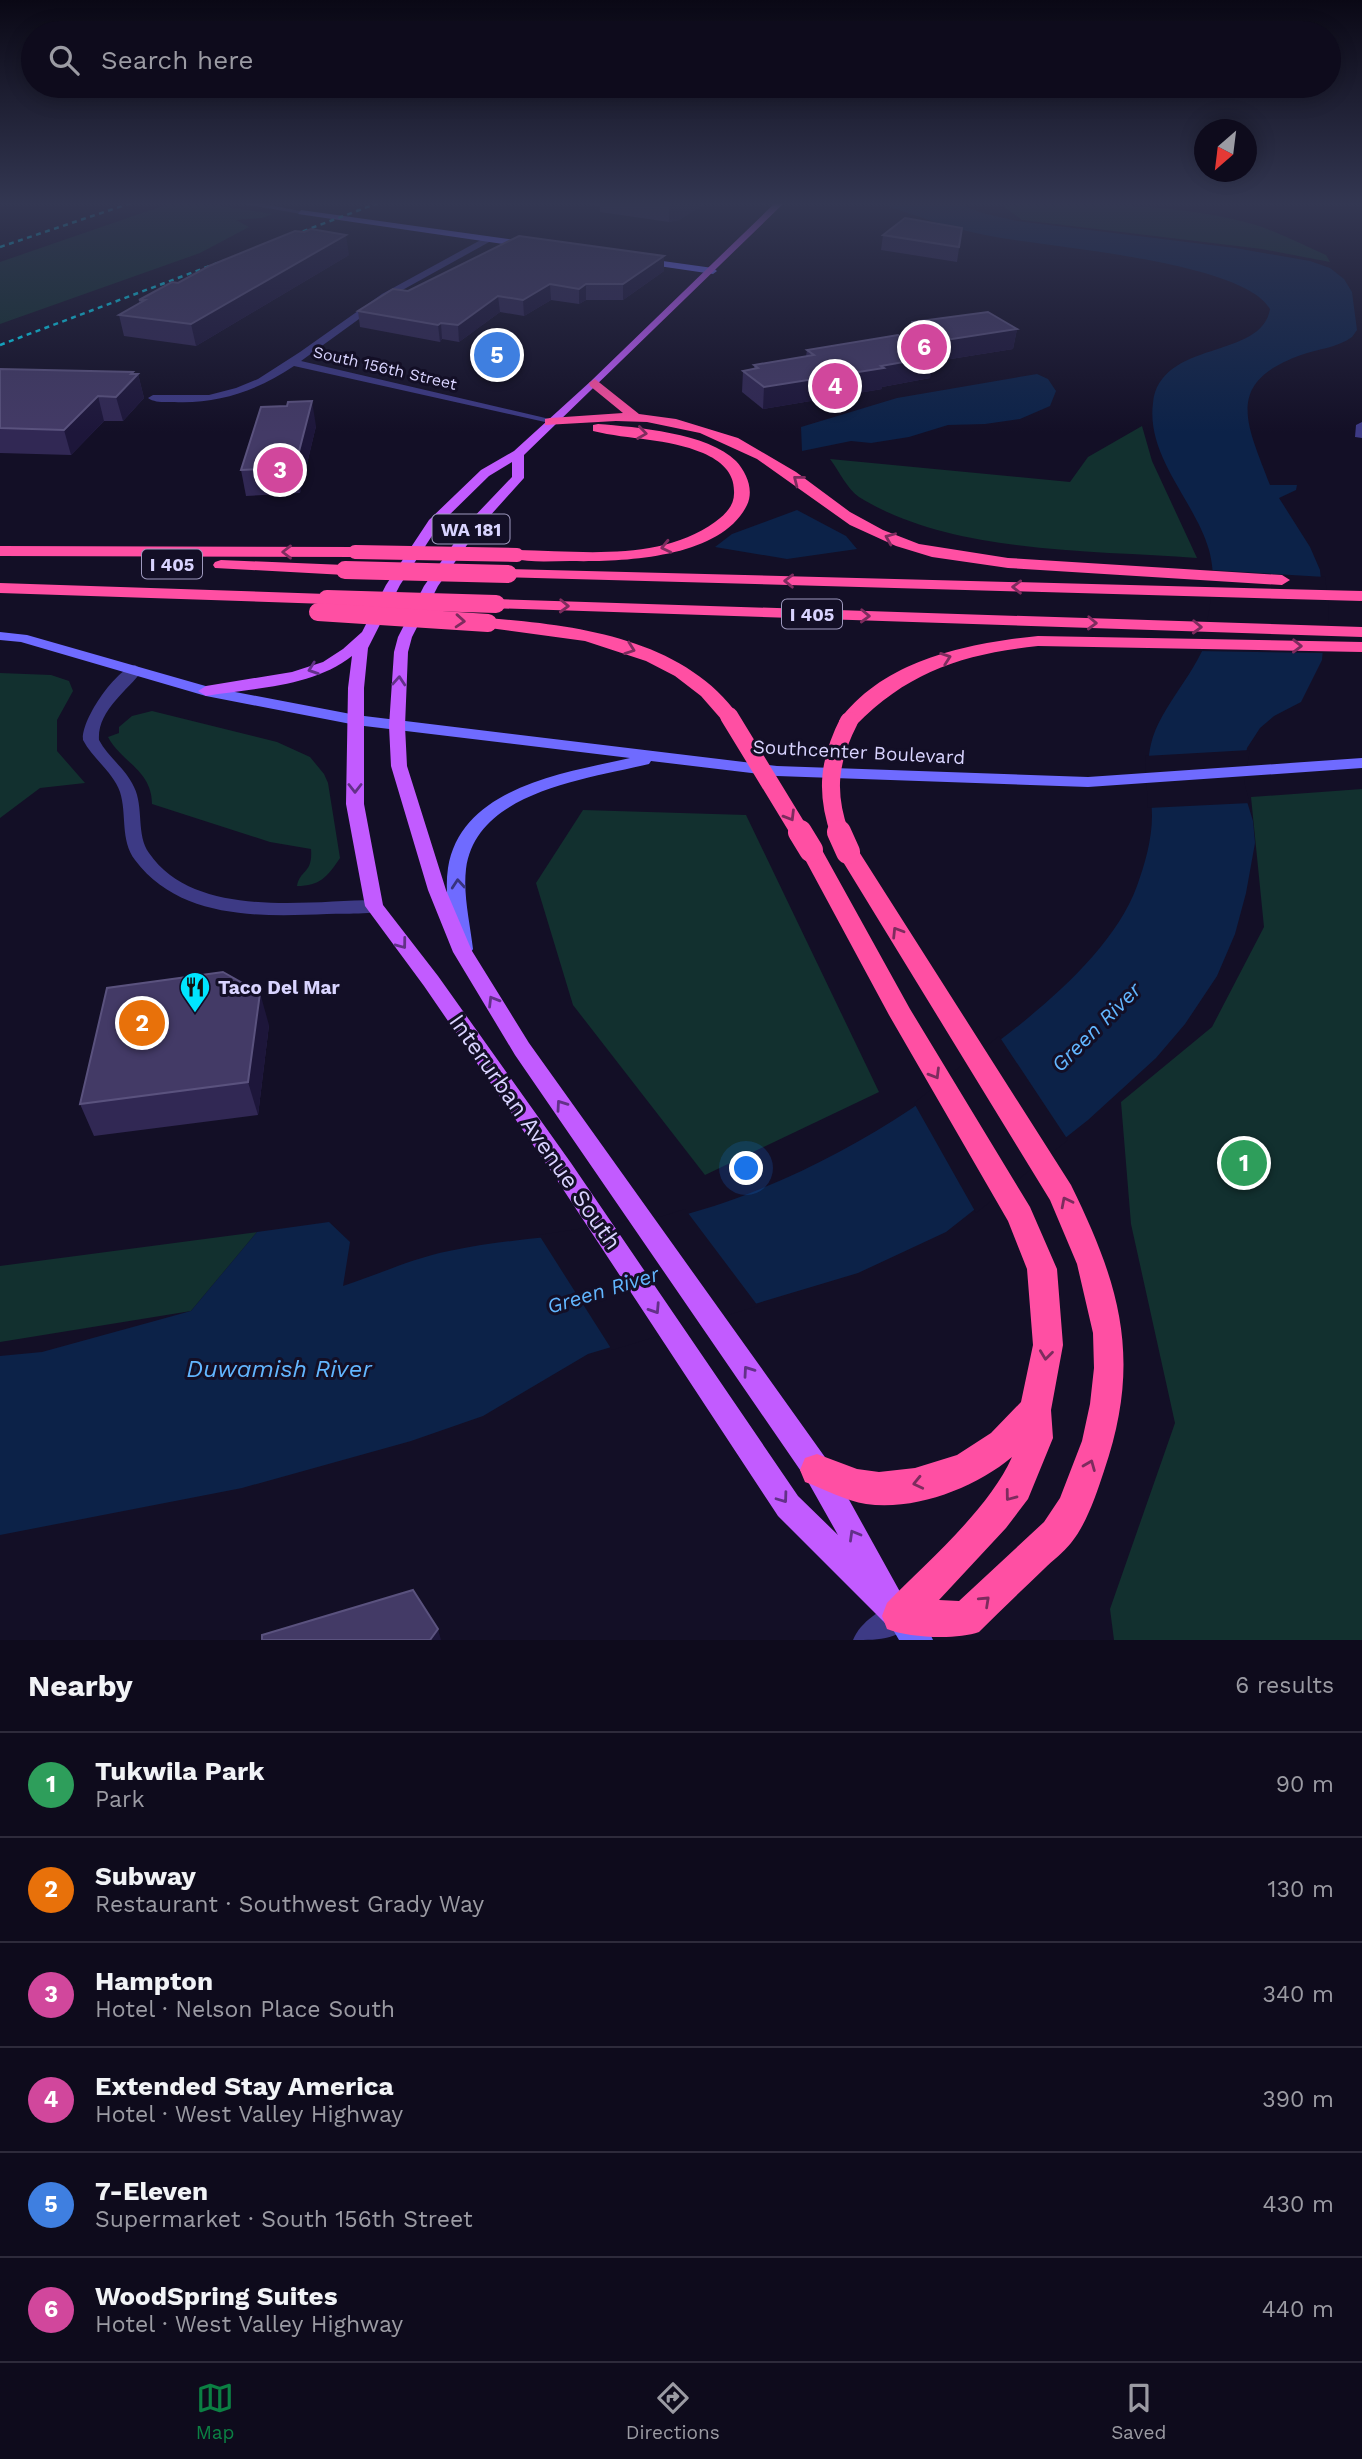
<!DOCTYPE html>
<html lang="en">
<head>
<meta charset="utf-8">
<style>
  :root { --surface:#0e0b1c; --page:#171425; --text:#f1f3f6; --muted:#9b9ba3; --line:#2e2b3b; --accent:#0b8043 }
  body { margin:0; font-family:"Work Sans",sans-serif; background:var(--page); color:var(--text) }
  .compass { position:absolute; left:1194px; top:119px; width:63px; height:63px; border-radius:50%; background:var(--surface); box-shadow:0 4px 18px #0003; rotate:208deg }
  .you { position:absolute; left:747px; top:1169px; width:24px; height:24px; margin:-18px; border:5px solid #fff; border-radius:50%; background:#1a73e8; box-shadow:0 0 0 10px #1a73e833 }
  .badge { display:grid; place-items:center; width:46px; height:46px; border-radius:50%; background:var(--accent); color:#fff; font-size:23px; font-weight:700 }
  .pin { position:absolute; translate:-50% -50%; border:4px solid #fff; box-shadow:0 2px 7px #0006 }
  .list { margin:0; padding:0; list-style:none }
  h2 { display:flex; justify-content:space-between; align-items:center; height:91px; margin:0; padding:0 28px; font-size:30px }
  h2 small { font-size:23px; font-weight:400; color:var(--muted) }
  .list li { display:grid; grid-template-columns:46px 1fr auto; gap:21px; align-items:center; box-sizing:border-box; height:105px; padding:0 28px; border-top:2px solid var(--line) }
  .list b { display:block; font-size:26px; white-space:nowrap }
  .list p { margin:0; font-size:23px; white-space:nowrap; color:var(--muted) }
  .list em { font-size:23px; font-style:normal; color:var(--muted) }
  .icon { flex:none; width:38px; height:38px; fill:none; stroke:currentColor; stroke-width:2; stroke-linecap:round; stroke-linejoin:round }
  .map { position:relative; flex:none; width:1362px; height:1640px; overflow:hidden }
  .search { position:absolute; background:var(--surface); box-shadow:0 4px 18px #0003; left:21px; right:21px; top:21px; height:77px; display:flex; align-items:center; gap:18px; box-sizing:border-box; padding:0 24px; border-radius:38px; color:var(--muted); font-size:26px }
  .sheet { height:721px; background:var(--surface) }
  nav { display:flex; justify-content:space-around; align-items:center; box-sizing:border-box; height:98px; border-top:2px solid var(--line); background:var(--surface); font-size:19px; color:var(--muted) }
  nav a { display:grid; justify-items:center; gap:4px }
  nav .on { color:var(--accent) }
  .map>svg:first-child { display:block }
  .green { fill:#12302f }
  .water { fill:#0c2248 }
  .pier { fill:#130f26 }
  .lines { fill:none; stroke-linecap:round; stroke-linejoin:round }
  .street { fill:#3d3a85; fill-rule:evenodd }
  .secondary { fill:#6f6bff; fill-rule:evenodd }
  .primary { fill:#c25bff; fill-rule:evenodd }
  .highway { fill:#ff4fa3; fill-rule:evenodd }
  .rail { stroke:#00e5ff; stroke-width:2.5; stroke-dasharray:5 4.5; stroke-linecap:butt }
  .highway-bridge-far2 { stroke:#ff4fa3; stroke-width:14 }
  .highway-bridge-far1 { stroke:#ff4fa3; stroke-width:18 }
  .highway-bridge { stroke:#ff4fa3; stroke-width:24 }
  .wall { fill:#312854 }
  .shaded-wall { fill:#1d163a }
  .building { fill:#433a66; stroke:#5a527e; stroke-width:2 }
  .oneway { stroke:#7d2c5e }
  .oneway2 { stroke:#623188 }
  .oneway3 { stroke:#38347d }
  .labels { text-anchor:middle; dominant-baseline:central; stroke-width:6; stroke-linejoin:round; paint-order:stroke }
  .far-street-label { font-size:16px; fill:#d9d4ff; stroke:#130f26 }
  .shield { fill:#130f26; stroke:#9e99be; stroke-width:2 }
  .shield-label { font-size:18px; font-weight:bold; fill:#d9d4ff }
  .street-label { font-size:19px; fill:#d9d4ff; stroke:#130f26 }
  .poi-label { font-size:19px; font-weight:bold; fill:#d9d4ff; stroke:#130f26; text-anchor:start }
  .water-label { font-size:21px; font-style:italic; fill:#62b6ff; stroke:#130f26 }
  .near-street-label { font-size:23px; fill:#d9d4ff; stroke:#130f26 }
  .near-water-label { font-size:24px; font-style:italic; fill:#62b6ff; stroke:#130f26 }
</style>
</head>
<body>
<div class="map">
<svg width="1362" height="1640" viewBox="0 0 1362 1640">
  <rect width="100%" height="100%" fill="#130f26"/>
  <g class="green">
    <polygon points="171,203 201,203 272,214 262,218 236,220 249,227 200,253 0,324 0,262"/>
    <path d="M1025,203C1096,203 1188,205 1256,225C1280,233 1303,245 1326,255L1330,262L1262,249L1022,220L1003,206Z"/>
    <path d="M1142,426L1152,461L1197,558C1091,550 951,554 859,497C848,490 839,471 830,459L1070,482L1088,457Z"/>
    <polygon points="0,673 51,675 69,681 73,691 57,720 57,751 85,783 40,788 0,818"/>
    <path d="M152,711L277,742L310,757L324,774L328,783L340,858C327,877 320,886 297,886C300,869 313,874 311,849L270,842L152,804C152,770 121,762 108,737L119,733V727L132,716Z"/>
    <polygon points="1362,789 1362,1640 1114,1640 1110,1609 1175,1423 1131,1224 1121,1102 1212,1027 1264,927 1251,797"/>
    <polygon points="583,810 746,815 879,1092 705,1175 573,1005 536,883"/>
    <polygon points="257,1232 191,1311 0,1342 0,1266"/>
  </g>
  <g class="water">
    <path d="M877,203H957L982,213L1017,221L1235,248L1310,261L1330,268L1344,279L1352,292L1357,330L1352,337C1337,348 1317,349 1301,355C1223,383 1247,424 1270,485H1297L1296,490L1279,498L1310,547L1320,570L1325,625L1322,660L1301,702L1274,716L1260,728L1247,748L1241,782L1253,821L1255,843L1246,893L1235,934L1217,976L1185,1024L1156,1058L1088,1120L946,1232L858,1273L588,1354L483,1416L411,1441L242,1488L0,1535V1356L42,1352L191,1311L257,1232L329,1222L350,1242L343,1286C377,1275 413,1258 449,1251C520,1236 593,1236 664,1220C750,1200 837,1158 911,1109C942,1088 971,1063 1000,1040C1049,1003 1116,945 1137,886C1145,864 1152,839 1152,816C1152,792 1145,767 1151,744C1160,706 1200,670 1210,630C1215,609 1215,571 1209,550C1195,501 1146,457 1153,403C1160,339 1262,360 1270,309C1243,261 1046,247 990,236C951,229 915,215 877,203Z"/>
    <polygon points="1037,374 1048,379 1056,391 1050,406 1020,419 985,424 948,425 909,437 871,443 851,441 802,451 801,427 897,398"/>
    <polygon points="797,510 846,536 857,549 787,559 715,547 732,534"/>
  </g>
  <g class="pier">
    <polygon points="1209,570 1325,577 1329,608 1326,653 1196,651 1206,629 1211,598"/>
    <polygon points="1250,750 1244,782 1250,803 1148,808 1145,756"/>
    <polygon points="999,1036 1068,1140 976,1213 914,1103"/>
    <polygon points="685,1209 758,1306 612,1350 539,1235 663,1216"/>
  </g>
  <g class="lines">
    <g class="street">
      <polygon points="238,203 260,203 305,212 301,214"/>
      <path d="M488,236L491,241L388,298L301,361L554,420V424L294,366C257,391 218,404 174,402C165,402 155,403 148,398L153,395H209L236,388L258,379L300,352L382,294Z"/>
      <polygon points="1362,422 1362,438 1355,437 1356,425"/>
      <path d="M135,665L143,670C127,691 97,711 99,740C108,757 126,769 134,787C144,807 136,835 149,853C194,919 305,901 374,900L381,901L383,906L381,911C364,915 344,913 327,914C259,917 179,919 135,860C120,840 127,814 120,792C113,772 93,759 83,740C81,720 115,670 135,665Z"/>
      <path d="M900,1601L911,1605L915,1616C903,1640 880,1640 853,1640C860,1622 882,1608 900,1601Z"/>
    </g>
    <g class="secondary">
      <polygon points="301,210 530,242 534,245 530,248 298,214"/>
      <polygon points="641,258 713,268 717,271 713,274 638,263 638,259"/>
      <path d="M0,632L27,635L209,687L356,715L777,766L1088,777L1362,758V768L1088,787L777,776L651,761L649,764C588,779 476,791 466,869C463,895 470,923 473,949L470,954H456L453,949C451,923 444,894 448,868C461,787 564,773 630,758L356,725L206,696L21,642L0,640Z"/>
      <path d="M900,1601C916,1608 926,1624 933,1640H899L885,1616L889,1605Z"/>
    </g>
    <path class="primary" d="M775,203H784L524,455V478L479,528L438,586L412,637L408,652L405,726L407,766L446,890L472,951L529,1043L827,1460L904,1599L911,1605L915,1616L911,1627L900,1631L889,1627L778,1516L555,1177L424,986L365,906L346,804L348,688L352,656C313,687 254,688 206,696L198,691L206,686L292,672L323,662L343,649L362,632L386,585L429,520L481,470L514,451L591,381ZM512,462V477L469,522L424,586L398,637L394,652L389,726L391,766L428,890L453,952L515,1055L807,1480L838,1535L798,1496L571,1163L438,976L383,905L364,804V688L368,648L400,585L439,525L489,476Z"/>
    <g class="highway">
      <polygon points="595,379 639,414 676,419 738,438 796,472 850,512 883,530 919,544 1008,558 1282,575 1290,580 1282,585 1008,568 932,557 896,546 850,525 757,459 700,433 647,422 616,421 545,425 545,419 550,418 623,413 590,386 589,383"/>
      <path d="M598,424C636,427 708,433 736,461C747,473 754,490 747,505C721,559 621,562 570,561C551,561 530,563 511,558L509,555L517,550C581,551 660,562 715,522C726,514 735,505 734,491C734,472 721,461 703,453C667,438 630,440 593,431V425Z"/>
      <polygon points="0,546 355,547 363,552 355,557 0,556"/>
      <polygon points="221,560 345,565 353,570 345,575 215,568 213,565 215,562"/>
      <polygon points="508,569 1362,591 1362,601 502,577 500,574"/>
      <polygon points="0,583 327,594 335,599 327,604 0,593"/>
      <polygon points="496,599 1362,627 1362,637 490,608 488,604"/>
      <path d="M488,618C576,625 683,638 739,716L729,722L722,720L701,696L675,676L646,661L585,641L482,627L479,623L482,619Z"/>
      <path d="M1038,636L1362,642V652L1038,646C964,654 909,671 856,725L849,727L839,721C883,660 968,643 1038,636Z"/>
      <path d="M811,843L819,845L822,850L910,1009L1030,1207L1057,1269L1063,1345L1051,1410L1053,1438L1028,1499L1006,1528L939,1600L959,1601L1044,1522L1060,1498L1082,1441L1090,1404L1094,1368L1093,1333L1077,1264L1050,1200L837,852L840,847H856L1071,1185C1121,1287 1142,1360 1104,1471C1096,1495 1087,1523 1071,1543C1063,1553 1053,1560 1044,1569C1022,1590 1000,1611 979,1632C957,1640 909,1638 887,1629L882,1616L887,1603C927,1562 989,1509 1012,1457C975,1488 915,1511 866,1504C846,1501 824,1489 805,1482L800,1470L805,1458L817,1454L857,1469L879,1472L915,1468L957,1455L991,1433L1021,1402L1033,1345L1027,1269L1008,1221L889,1015L800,850L803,845Z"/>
    </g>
    <g class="rail">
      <polyline points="285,238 378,203"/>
      <polyline points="0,247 131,203"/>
      <polyline points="0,345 223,261"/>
    </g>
    <polyline class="highway-bridge-far2" points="355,552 517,555"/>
    <g class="highway-bridge-far1">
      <polyline points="345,570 508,574"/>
      <polyline points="327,599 496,604"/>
      <polyline points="318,612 488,623"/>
      <polyline points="729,716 801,834"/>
      <path d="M840,834C825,792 829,760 849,721"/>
    </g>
    <g class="highway-bridge">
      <polyline points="800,832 811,850"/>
      <polyline points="839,832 848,852"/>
    </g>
  </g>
  <g class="wall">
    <polygon points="592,203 706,203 679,220 669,222 600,212 600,206 592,205"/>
    <polygon points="962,228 957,262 881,250 883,235"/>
    <polygon points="349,255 196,346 124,336 119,315 139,303 139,300"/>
    <polygon points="664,271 623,300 586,300 579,304 551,300 524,316 500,312 459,342 442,339 440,342 360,327 358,311 408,291"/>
    <polygon points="912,322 1017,329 1013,349 932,362 930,378 882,387 882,389 763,409 742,392 743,371 754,369 754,365 806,356 807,350 910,343"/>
    <polygon points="0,369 133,372 134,374 138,374 144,398 123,421 104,421 71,455 0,453"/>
    <polygon points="316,426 300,493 246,496 241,470"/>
    <polygon points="269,1025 258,1115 94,1136 80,1104"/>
  </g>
  <g class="shaded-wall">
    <polygon points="669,203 706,203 679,220 669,222"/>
    <polygon points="346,235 349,255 196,346 191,324"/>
    <polygon points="664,256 664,271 623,300 623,284"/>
    <polygon points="550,284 551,300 524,316 523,300"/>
    <polygon points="586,284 586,300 579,304 579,289"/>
    <polygon points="498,296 500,312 459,342 458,325"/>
    <polygon points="441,323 442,339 440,342 438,325"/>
    <polygon points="1017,329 1013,349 932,362 930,378 882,387 882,389 763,409 764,387 881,366 913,345"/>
    <polygon points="133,372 135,377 138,374 144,398 123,421 116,397"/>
    <polygon points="98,396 104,421 71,455 64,430"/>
    <polygon points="312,401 316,426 300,493 295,467"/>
    <polygon points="260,993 269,1025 258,1115 248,1082"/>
    <polygon points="438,1629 441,1640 430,1640"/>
  </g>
  <g class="building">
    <polygon points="905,218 962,228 959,247 883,235"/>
    <polygon points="311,229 346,235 191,324 119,315 145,300 139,300 172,282 178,283 209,266 295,231 304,232"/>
    <polygon points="519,236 664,256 623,284 586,284 579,289 550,284 523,300 498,296 458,325 441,323 438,325 358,311 393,289 408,291"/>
    <polygon points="988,312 1017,329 913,345 932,357 881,366 884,368 764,387 743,371 758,368 754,365 814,355 807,350 898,335 913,344 912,322"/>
    <polygon points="0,369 133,372 131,374 138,374 116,397 98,396 64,430 0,428"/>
    <polygon points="312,401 295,467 241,470 261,407 287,406 288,402"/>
    <polygon points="223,972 260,993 248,1082 80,1104 107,988"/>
    <polygon points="413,1590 438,1629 430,1640 262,1640 262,1635"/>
  </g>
  <defs><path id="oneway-chevron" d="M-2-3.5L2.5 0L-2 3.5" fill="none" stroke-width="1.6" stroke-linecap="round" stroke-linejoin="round" transform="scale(1.75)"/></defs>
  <g class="oneway">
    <use href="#oneway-chevron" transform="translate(642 433) rotate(8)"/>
    <use href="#oneway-chevron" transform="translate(798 480) rotate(-142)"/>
    <use href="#oneway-chevron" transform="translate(890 538) rotate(-157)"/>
    <use href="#oneway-chevron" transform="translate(666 547) rotate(167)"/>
    <use href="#oneway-chevron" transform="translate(287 552) rotate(-180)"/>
    <use href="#oneway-chevron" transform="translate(789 581) rotate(-179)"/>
    <use href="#oneway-chevron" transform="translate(1017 587) rotate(-179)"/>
    <use href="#oneway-chevron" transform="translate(564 606) rotate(2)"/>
    <use href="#oneway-chevron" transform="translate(865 616) rotate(2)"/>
    <use href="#oneway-chevron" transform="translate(460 621) rotate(4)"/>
    <use href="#oneway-chevron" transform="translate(1092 623) rotate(2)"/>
    <use href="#oneway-chevron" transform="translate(1197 627) rotate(2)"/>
    <use href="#oneway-chevron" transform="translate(1297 646) rotate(1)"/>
    <use href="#oneway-chevron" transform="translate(630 649) rotate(20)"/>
    <use href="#oneway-chevron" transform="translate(946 658) rotate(-19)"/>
    <use href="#oneway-chevron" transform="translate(790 816) rotate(59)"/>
    <use href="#oneway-chevron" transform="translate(897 932) rotate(-122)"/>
    <use href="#oneway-chevron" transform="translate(935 1074) rotate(59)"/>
    <use href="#oneway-chevron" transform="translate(1066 1202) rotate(-117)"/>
    <use href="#oneway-chevron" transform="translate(1046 1355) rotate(97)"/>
    <use href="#oneway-chevron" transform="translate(1090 1465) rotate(-68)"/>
    <use href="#oneway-chevron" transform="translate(918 1483) rotate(167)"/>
    <use href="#oneway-chevron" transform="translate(1010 1496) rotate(127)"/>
    <use href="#oneway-chevron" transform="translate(985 1601) rotate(-43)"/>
  </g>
  <g class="oneway2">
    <use href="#oneway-chevron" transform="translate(313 669) rotate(161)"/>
    <use href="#oneway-chevron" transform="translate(399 681) rotate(-86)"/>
    <use href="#oneway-chevron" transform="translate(355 788) rotate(90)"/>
    <use href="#oneway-chevron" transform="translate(402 944) rotate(53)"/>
    <use href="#oneway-chevron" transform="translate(493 1001) rotate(-121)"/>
    <use href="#oneway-chevron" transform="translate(561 1105) rotate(-125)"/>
    <use href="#oneway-chevron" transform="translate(655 1309) rotate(57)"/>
    <use href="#oneway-chevron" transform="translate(748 1371) rotate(-125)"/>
    <use href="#oneway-chevron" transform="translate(783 1498) rotate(54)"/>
    <use href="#oneway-chevron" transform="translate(854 1535) rotate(-120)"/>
  </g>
  <use class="oneway3" href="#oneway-chevron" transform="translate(458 884) rotate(-95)"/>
  <linearGradient id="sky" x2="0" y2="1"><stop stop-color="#0a0815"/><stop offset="0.47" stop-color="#333752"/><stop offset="1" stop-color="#333752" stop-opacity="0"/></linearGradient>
  <rect width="1362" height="433" fill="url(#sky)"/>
  <defs>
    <g id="restaurant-pin" transform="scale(1.575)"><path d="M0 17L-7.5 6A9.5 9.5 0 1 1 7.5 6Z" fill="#00e5ff" stroke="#130f26"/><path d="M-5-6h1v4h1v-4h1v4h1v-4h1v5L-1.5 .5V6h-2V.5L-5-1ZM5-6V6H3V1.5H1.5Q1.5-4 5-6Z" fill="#111"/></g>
  </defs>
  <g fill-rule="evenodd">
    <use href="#restaurant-pin" x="195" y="987"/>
  </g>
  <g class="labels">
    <g class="far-street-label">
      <text transform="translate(385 368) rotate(13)">South 156th Street</text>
    </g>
    <g class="shield">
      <rect x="432.5" y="514.5" width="77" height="29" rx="5"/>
      <rect x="142" y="549.5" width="60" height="29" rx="5"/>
      <rect x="782" y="599.5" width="60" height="29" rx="5"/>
    </g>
    <g class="shield-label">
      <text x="471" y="529">WA 181</text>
      <text x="172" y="564">I 405</text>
      <text x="812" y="614">I 405</text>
    </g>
    <g class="street-label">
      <text transform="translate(859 752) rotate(3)">Southcenter Boulevard</text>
    </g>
    <g class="poi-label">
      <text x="218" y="987">Taco Del Mar</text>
    </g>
    <g class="water-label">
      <text transform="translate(1096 1027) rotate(-45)">Green River</text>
      <text transform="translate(603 1290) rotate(-17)">Green River</text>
    </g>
    <g class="near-street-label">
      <text transform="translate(535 1132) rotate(55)">Interurban Avenue South</text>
    </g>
    <g class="near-water-label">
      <text x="279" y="1369">Duwamish River</text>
    </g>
  </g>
</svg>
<svg class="compass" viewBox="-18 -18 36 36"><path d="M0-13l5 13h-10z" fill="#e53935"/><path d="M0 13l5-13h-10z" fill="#9b9ba3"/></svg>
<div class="you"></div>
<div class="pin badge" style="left:1244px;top:1163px;background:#2e9e5b">1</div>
<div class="pin badge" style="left:142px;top:1023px;background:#e8710a">2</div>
<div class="pin badge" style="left:280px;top:470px;background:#d1479c">3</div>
<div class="pin badge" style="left:835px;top:386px;background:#d1479c">4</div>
<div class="pin badge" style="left:497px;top:355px;background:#3f7fe0">5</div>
<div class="pin badge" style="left:924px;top:347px;background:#d1479c">6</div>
<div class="search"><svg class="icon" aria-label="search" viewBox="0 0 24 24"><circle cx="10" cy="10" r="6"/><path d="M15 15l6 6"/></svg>Search here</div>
</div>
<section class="sheet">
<h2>Nearby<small>6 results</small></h2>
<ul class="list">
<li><span class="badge" style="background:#2e9e5b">1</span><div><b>Tukwila Park</b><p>Park</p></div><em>90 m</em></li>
<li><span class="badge" style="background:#e8710a">2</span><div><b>Subway</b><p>Restaurant · Southwest Grady Way</p></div><em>130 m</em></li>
<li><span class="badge" style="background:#d1479c">3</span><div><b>Hampton</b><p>Hotel · Nelson Place South</p></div><em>340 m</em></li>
<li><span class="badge" style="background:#d1479c">4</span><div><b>Extended Stay America</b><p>Hotel · West Valley Highway</p></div><em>390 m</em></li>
<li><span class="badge" style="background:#3f7fe0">5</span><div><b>7-Eleven</b><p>Supermarket · South 156th Street</p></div><em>430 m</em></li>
<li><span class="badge" style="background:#d1479c">6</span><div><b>WoodSpring Suites</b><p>Hotel · West Valley Highway</p></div><em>440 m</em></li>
</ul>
</section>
<nav>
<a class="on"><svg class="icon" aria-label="map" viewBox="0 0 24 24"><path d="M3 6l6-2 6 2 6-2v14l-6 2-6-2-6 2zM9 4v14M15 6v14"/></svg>Map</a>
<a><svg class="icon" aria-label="directions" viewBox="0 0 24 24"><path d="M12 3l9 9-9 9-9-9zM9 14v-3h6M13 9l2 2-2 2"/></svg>Directions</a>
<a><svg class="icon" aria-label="saved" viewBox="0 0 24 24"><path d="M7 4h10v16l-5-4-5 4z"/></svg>Saved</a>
</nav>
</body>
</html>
